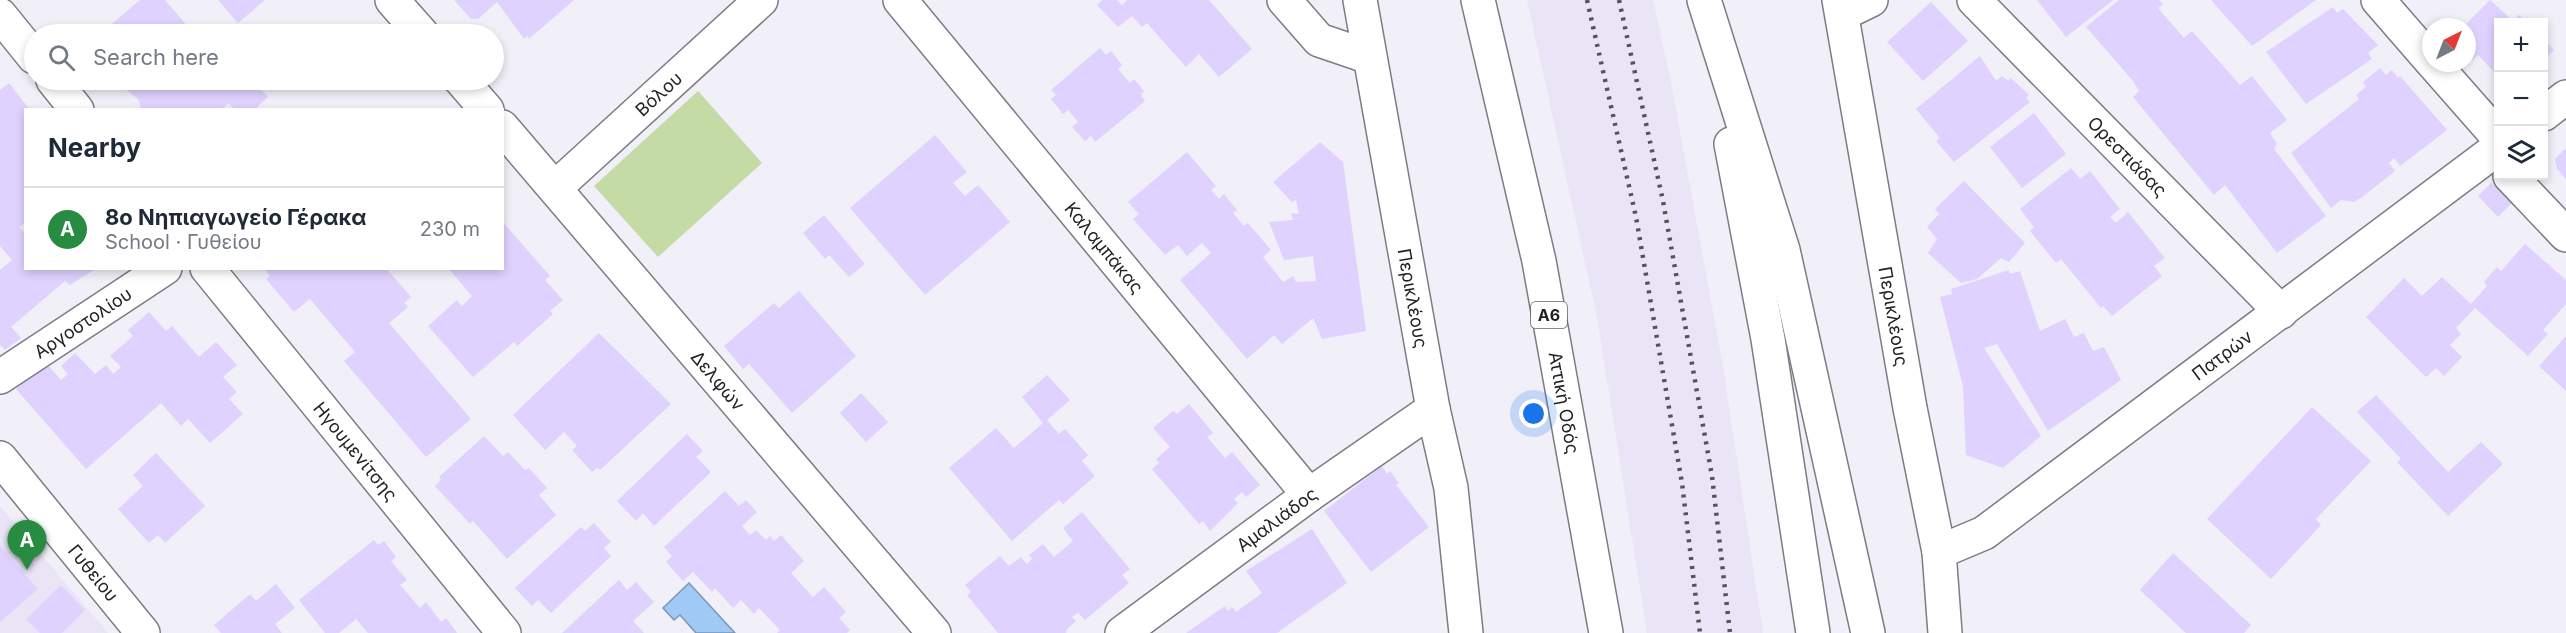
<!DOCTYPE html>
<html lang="en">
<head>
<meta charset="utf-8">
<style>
  :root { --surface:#fff; --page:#f2f2f3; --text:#1f2937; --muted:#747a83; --line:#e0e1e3; --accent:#278c41 }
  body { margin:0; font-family:Inter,sans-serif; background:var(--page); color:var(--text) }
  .controls { position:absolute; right:18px; top:18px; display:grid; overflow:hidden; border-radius:0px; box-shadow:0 3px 9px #0003 }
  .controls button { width:54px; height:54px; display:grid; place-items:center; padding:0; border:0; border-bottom:2px solid var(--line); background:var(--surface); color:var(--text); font:30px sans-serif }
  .compass { position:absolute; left:2422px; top:18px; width:54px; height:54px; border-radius:50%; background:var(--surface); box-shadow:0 3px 9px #0003; rotate:42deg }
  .you { position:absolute; left:1534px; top:414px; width:21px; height:21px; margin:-15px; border:4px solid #fff; border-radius:50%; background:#1a73e8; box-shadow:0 0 0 9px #1a73e833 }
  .badge { display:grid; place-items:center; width:39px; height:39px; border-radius:50%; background:var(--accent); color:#fff; font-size:20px; font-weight:700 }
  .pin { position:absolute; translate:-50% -50px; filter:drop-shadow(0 2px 3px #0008) }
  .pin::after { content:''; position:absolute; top:32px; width:21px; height:18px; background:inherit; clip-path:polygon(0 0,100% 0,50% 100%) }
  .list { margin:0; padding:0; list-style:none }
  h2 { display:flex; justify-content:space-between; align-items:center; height:78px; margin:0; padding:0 24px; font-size:26px }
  h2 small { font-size:20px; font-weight:400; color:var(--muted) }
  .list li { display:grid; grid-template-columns:39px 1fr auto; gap:18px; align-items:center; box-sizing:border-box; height:84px; padding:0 24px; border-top:2px solid var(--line) }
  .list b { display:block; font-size:22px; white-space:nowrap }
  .list p { margin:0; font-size:20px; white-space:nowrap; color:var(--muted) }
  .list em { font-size:20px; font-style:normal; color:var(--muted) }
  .icon { flex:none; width:33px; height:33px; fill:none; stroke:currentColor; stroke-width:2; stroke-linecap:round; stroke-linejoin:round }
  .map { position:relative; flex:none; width:2566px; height:633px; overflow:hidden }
  .search { position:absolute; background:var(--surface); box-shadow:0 3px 9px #0003; left:24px; top:24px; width:480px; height:66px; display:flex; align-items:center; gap:15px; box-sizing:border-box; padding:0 21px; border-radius:33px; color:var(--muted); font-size:22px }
  .panel { position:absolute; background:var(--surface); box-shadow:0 3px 9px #0003; left:24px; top:108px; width:480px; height:162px; border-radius:0px }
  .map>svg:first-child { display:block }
  .built { fill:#eae5f6 }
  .green { fill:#c4dba6 }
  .water { fill:#a0c9f6; stroke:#7a97b7; stroke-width:1.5 }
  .building { fill:#e0d2fe }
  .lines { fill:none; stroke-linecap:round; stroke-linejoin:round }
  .street-casing { stroke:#7e7b84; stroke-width:36 }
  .highway-casing { stroke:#7e7b84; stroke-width:36 }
  .street { stroke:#fff; stroke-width:33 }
  .highway { stroke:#fff; stroke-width:33 }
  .rail { stroke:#545357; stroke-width:4.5; stroke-dasharray:3 6; stroke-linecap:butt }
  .labels { text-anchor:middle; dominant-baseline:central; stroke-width:6; stroke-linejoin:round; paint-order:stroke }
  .shield { fill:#fff; stroke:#646466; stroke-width:1.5 }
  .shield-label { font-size:16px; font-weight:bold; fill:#222124 }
  .street-label { font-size:18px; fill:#222124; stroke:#fff }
</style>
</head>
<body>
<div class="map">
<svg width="2566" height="633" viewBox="0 0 2566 633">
  <rect width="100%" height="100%" fill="#f1eff8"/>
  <g class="built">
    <polygon points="1527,0 1653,0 1670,77 1723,367 1763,633 1647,633 1597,317"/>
    <polygon points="0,506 108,633 0,633"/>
  </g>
  <polygon class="green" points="698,91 762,163 658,257 594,186"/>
  <polygon class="water" points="689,583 735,633 696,633 680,615 674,620 663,608"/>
  <g class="building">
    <polygon points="140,0 165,0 194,34 100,34"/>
    <polygon points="218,0 265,0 238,23"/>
    <polygon points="454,0 574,0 529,39 527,36 524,39 497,2 478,19 471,19"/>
    <polygon points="1102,0 1117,0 1122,5 1127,0 1209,0 1252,49 1219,77 1199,54 1186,67 1147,23 1142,27 1132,16 1118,27 1097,5"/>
    <polygon points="2037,0 2113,0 2066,37"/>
    <polygon points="2119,0 2159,0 2163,4 2158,8 2184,38 2192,31 2240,85 2252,76 2287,120 2270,133 2277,144 2274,149 2326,216 2277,253 2225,185 2214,195 2133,97 2139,91 2133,81 2086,27"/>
    <polygon points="2211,0 2316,0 2252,46"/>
    <polygon points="2490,0 2513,21 2519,15 2527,22 2498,22 2498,76 2478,55 2472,60 2467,56 2467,27 2463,27"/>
    <polygon points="1931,2 1968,41 1923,81 1887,42"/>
    <polygon points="2333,7 2337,13 2343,9 2378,45 2368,53 2372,59 2306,104 2266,52"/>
    <polygon points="2544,39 2554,50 2544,60"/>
    <polygon points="1100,48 1106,55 1111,51 1122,65 1118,69 1130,83 1134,79 1144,91 1141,95 1145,101 1095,142 1091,136 1085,141 1072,127 1078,122 1068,110 1063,114 1051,99 1056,95 1051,90"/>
    <polygon points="1980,56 1996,81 2002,76 2008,81 2011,78 2029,95 2026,98 2030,102 1954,162 1936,141 1940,138 1916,109"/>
    <polygon points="2380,68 2386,75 2392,70 2398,78 2400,76 2447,130 2400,166 2394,158 2389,163 2395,171 2361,198 2354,202 2341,200 2331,208 2291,153 2359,99 2356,95 2366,87 2363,82"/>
    <polygon points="114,80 253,80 268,97 254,110 235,110 229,103 221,110 142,110 138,99"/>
    <polygon points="9,83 30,110 26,110 26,222 19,227 26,234 26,268 97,268 70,285 65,281 11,327 21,338 5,350 0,345 0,270 12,260 0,246 0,90"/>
    <polygon points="2034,113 2066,154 2022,188 1990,147"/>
    <polygon points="935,135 967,172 953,183 965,196 978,185 1010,222 925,295 850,208"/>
    <polygon points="1320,142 1343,162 1366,331 1322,339 1313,318 1282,344 1274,335 1247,359 1180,280 1211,253 1202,243 1187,256 1178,245 1165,255 1133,219 1139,214 1128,202 1187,152 1216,186 1211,190 1219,199 1224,194 1237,210 1233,213 1244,226 1248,223 1271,250 1263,257 1283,282 1293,276 1296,282 1316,281 1313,256 1284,260 1269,222 1293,220 1291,213 1299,214 1296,200 1292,202 1273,182"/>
    <polygon points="2566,148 2566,179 2557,169 2555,159"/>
    <polygon points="2071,168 2080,179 2090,171 2120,209 2110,217 2116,223 2128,212 2165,258 2154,266 2162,276 2112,316 2103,306 2101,308 2061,259 2056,263 2030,231 2034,227 2020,209"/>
    <polygon points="1964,181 2025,243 2009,262 2001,258 1977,279 1961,283 1928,253 1937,239 1927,227 1939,214 1935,209"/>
    <polygon points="2491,183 2512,203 2498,217 2478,196"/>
    <polygon points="824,215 865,264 849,277 829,255 825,259 803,233"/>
    <polygon points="502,221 550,276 545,280 563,300 550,311 553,314 517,346 514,342 473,377 428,326 457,300 462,306 472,296 448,268 502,268"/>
    <polygon points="2525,244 2566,280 2566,304 2543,330 2548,334 2528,356 2475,308 2456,328 2461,334 2450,345 2462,357 2444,376 2436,368 2426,377 2366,317 2404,278 2422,296 2442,277 2471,304 2487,286 2484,282 2497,267 2501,271"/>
    <polygon points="264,268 386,268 411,297 404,303 408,307 389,323 471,419 426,457 344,361 355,352 310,299 294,312 266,279 270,276"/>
    <polygon points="2009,270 2010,274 2020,271 2040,331 2065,319 2074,337 2084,333 2093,351 2104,347 2121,380 2048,431 1997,344 1984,348 2041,436 2003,468 1966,455 1963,386 1940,297 1952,294 1951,289"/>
    <polygon points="799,291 856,356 792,413 749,364 743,369 724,346 774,303 779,308"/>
    <polygon points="149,312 166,331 172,326 199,357 216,342 237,365 223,377 237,392 229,399 243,414 210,443 188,419 181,426 161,403 86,469 16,389 46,363 61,380 68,374 61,366 75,353 95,374 106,365 113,374 121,367 110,356 133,336 128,330"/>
    <polygon points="599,333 671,404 600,470 597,468 592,472 572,450 577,446 564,432 545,450 513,415"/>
    <polygon points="2566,336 2566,391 2539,366"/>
    <polygon points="1047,375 1070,400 1047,420 1059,434 1065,429 1088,455 1082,461 1095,476 1063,504 1059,500 1012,541 949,468 996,428 1014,448 1043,423 1022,397"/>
    <polygon points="861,393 888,422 866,442 840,413"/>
    <polygon points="2376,395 2448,472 2481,442 2503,464 2448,516 2397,462 2401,459 2357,412"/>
    <polygon points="1189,404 1213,433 1207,437 1225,458 1232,452 1260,485 1246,497 1242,492 1234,499 1238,503 1210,531 1203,521 1199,524 1152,469 1159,463 1156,459 1170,447 1153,428 1173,411 1177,414"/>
    <polygon points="2312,407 2371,461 2316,519 2321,525 2271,579 2207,519"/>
    <polygon points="687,434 703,451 696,457 711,472 654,526 643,513 636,521 617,501"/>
    <polygon points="484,436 503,456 508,452 525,470 529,468 547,488 539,495 556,515 507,559 473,521 470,524 435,486 441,480 439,477"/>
    <polygon points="156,453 205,506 165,543 158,535 149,543 118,509 143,486 133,475"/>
    <polygon points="1382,466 1387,474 1390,471 1399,483 1396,485 1429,527 1371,572 1324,511"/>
    <polygon points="725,491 739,506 746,500 757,512 742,526 750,535 756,530 766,540 770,536 774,541 781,535 804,561 791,573 813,597 824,587 846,612 839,618 850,630 847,633 777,633 780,630 759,608 754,614 741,600 733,608 715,588 712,592 693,572 683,581 666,562 672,556 664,547"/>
    <polygon points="1082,512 1130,569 1122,575 1129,583 1085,620 1078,613 1072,617 1076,621 1067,629 1066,633 998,633 967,595 971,592 965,585 1000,556 1009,566 1021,557 1027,564 1032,559 1029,555 1043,544 1054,557 1073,541 1063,528"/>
    <polygon points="594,523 611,542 604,548 611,556 551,613 538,600 532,606 515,588 581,527 585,531"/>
    <polygon points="1312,529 1347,583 1277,633 1186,633 1225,606 1228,611 1232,607 1236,612 1262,593 1246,571"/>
    <polygon points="374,540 378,545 384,541 396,557 391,561 407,580 400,585 420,608 426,602 441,622 446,618 457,633 368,633 356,619 339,633 325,633 299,600"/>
    <polygon points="0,546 38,589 0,622"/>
    <polygon points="2173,553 2251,625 2244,633 2186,633 2140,590"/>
    <polygon points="619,580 627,590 636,582 654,602 633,621 644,633 562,633"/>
    <polygon points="276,584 295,608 275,624 282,633 221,633 214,625 250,594 256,601"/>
    <polygon points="61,585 85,610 62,633 40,633 26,619"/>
  </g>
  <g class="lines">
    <g class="street-casing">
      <g id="street">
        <polyline points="392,0 422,34"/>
        <path id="s1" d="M900,0L1309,495"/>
        <polyline points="1284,0 1319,40 1369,57"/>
        <path id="s2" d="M1360,0L1433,409L1451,488L1466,633"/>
        <path id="s3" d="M1839,0L1910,408L1939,552L1945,633"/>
        <path id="s4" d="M1974,0L2281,312"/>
        <polyline points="2378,0 2431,61"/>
        <polyline points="1842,14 1871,0"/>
        <polyline points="0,15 34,57"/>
        <polyline points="2433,63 2498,137"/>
        <polyline points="53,80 77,110"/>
        <polyline points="461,80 487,110"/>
        <polyline points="2544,114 2566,97"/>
        <path id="s5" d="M502,127L934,633"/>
        <polyline points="2510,176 2566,235"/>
        <path id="s6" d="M555,188L761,0"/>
        <path id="s7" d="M207,268L504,633"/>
        <path id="s8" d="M0,377L165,268"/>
        <path id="s9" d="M0,458L143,633"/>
        <path id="s10" d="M1939,552L1984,533L2498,148"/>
        <path id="s11" d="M1122,633L1309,495L1433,409"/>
      </g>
    </g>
    <g class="highway-casing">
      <g id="highway">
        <path id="s12" d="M1478,0L1539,261L1606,633"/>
        <polyline points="1704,0 1783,250 1868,633"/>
        <polyline points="1731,144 1768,339 1813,633"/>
      </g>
    </g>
    <use href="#street" class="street"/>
    <use href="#highway" class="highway"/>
    <g class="rail">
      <polyline points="1587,0 1636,217 1682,483 1700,633"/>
      <polyline points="1619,0 1663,201 1712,476 1730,633"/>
    </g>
  </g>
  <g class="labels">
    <rect class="shield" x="1531" y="302" width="36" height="26" rx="4.5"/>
    <g class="shield-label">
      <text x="1549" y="315">Α6</text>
    </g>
    <g class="street-label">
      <text stroke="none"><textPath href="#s6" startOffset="140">Βόλου</textPath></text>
      <text stroke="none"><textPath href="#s4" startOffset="219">Ορεστιάδας</textPath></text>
      <text stroke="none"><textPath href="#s1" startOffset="321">Καλαμπάκας</textPath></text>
      <text stroke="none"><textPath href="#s2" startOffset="303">Περικλέους</textPath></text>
      <text stroke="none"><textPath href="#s3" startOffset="321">Περικλέους</textPath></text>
      <text stroke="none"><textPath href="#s8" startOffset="99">Αργοστολίου</textPath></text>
      <text stroke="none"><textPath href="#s10" startOffset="346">Πατρών</textPath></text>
      <text stroke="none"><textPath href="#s5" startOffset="333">Δελφών</textPath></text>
      <text stroke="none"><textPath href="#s12" startOffset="412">Αττική Οδός</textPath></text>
      <text stroke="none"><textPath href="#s7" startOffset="236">Ηγουμενίτσης</textPath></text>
      <text stroke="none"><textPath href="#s11" startOffset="192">Αμαλιάδος</textPath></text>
      <text stroke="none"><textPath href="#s9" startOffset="148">Γυθείου</textPath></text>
    </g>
  </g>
</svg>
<div class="controls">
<button>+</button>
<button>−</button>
<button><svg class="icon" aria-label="layers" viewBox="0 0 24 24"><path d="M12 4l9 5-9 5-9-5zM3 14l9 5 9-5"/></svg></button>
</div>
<svg class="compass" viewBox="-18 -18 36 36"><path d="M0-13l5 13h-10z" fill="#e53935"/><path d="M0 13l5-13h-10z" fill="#747a83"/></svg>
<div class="you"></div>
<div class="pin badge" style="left:27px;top:570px">A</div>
<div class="search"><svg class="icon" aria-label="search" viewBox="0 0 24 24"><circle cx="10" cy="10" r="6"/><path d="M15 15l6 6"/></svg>Search here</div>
<section class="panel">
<h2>Nearby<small></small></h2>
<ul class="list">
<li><span class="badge">A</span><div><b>8ο Νηπιαγωγείο Γέρακα</b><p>School · Γυθείου</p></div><em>230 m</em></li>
</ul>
</section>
</div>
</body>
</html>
